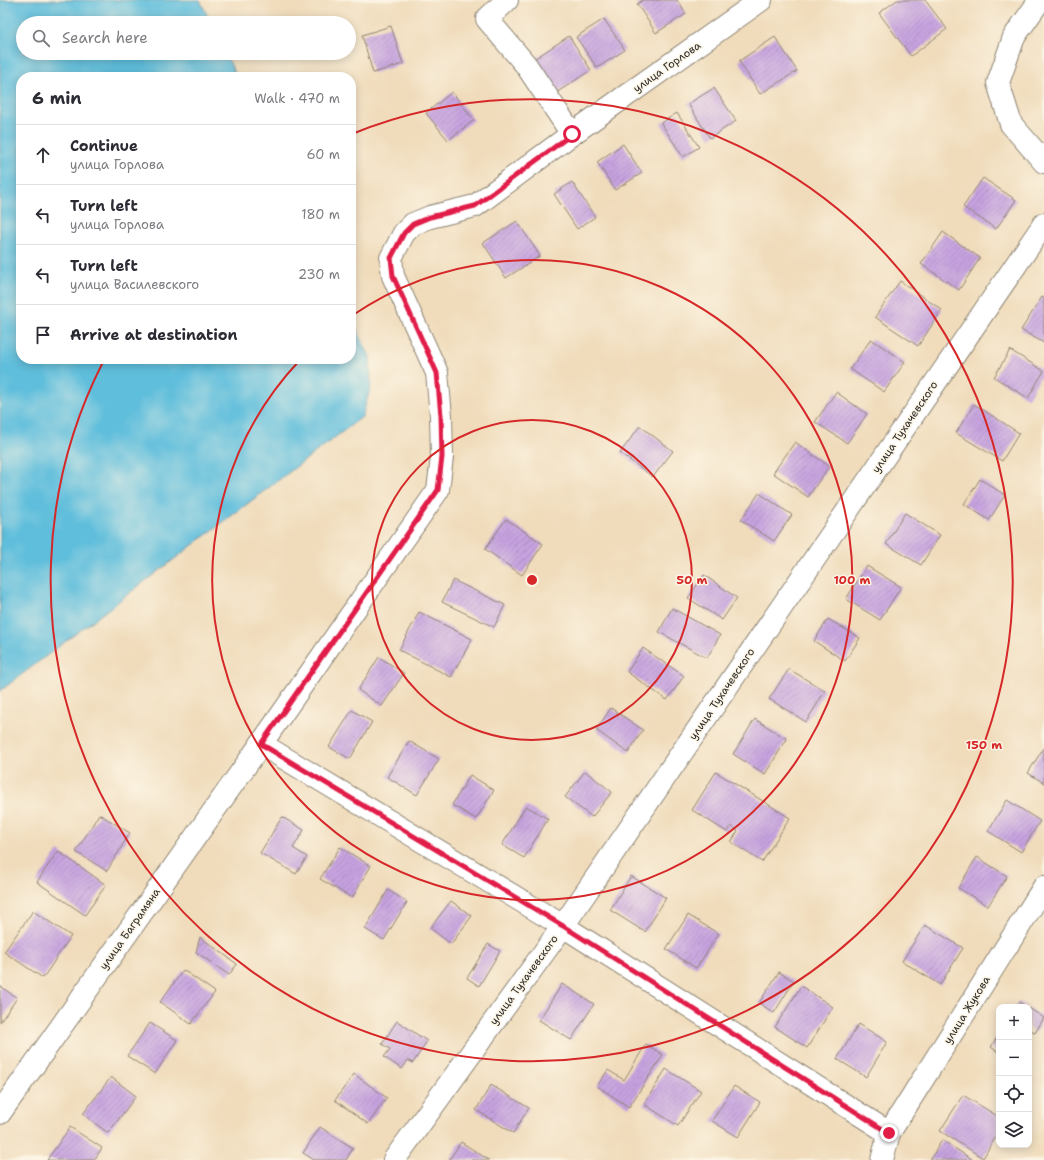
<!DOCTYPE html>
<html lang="en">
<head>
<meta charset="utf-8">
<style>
  :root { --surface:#fff; --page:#f2f2f3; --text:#2b2b33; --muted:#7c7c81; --line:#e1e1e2 }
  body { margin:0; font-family:"Shantell Sans",sans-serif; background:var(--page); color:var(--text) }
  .controls { position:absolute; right:12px; bottom:12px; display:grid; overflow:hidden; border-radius:8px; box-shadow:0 2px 10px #0003 }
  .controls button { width:36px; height:36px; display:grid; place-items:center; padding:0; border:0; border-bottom:1px solid var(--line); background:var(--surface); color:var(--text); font:20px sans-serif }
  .stop { position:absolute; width:12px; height:12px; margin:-9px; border:3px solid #e11d48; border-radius:50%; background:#fff }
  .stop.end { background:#e11d48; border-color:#fff; box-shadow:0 1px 4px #0008 }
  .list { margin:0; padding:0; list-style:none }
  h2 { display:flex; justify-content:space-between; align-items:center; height:52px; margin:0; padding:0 16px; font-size:17px }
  h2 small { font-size:13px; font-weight:400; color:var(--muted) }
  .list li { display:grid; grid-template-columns:26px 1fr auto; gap:12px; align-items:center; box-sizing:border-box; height:60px; padding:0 16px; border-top:1px solid var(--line) }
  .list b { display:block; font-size:15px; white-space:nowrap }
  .list p { margin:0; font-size:13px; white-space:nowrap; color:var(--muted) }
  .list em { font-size:13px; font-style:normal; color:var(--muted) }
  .icon { flex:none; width:22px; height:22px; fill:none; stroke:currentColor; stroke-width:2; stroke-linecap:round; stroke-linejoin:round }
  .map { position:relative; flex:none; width:1044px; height:1160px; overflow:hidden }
  .search { position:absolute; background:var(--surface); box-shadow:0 2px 10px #0003; left:16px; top:16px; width:340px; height:44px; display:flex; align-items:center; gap:10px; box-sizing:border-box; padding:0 14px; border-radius:22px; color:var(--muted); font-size:15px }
  .panel { position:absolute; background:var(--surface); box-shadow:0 2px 10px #0003; left:16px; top:72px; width:340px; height:292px; border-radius:16px }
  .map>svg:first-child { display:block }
  .water { fill:#5ebedc; stroke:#447484 }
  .building { fill:url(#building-hatch) }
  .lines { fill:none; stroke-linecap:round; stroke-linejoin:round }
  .minor-casing { stroke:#8e8473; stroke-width:24 }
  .minor { stroke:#fff; stroke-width:22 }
  .route { stroke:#e11d48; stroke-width:5 }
  .ring { fill:none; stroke:#d62828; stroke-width:2 }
  .labels { text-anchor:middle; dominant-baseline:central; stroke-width:3; stroke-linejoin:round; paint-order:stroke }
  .street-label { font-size:11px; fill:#2b2b2b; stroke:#fcf5e5 }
  .centre { fill:#d62828; stroke:#fcf5e5; stroke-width:2 }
  .ring-label { font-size:12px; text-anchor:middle; font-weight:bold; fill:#d62828; stroke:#fcf5e5; stroke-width:3; stroke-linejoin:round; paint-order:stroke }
</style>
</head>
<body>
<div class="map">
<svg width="1044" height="1160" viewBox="0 0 1044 1160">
  <defs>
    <pattern id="building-hatch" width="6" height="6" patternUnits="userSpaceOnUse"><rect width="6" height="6" fill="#c7a3e0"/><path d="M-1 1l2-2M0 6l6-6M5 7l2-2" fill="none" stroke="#a285b6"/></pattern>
  </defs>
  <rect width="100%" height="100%" fill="#fcf5e5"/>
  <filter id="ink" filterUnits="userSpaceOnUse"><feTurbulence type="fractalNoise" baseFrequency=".025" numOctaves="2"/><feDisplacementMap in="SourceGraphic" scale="8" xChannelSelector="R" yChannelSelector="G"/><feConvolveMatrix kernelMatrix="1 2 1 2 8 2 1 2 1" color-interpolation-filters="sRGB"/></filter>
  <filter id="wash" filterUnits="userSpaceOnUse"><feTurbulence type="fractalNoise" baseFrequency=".012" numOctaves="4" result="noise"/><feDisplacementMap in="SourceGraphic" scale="16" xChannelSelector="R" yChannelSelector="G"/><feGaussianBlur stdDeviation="0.9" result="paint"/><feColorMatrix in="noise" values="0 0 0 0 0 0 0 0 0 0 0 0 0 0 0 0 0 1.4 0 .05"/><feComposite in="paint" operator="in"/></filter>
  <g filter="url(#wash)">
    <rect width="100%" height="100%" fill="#f0dcbb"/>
    <polygon class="water" points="0,0 200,0 211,23 23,23 23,53 225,53 237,77 21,77 21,359 351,359 351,317 370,357 371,386 362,417 0,691"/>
    <g id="blocks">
      <g class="building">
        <polygon points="643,0 677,0 686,14 656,33 637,4"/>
        <polygon points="897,0 925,0 947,29 911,56 879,13"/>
        <polygon points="604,19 625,50 597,68 576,37"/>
        <polygon points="391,26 403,64 373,73 362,35"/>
        <polygon points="569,36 591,70 556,93 534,59"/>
        <polygon points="775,37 797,71 760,94 739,61"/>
        <polygon points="714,88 736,121 710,138 688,104"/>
        <polygon points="452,92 474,120 448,140 426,113"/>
        <polygon points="677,113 699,147 683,157 661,123"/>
        <polygon points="623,144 642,173 615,190 597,162"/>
        <polygon points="983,178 1016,200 996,229 963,207"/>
        <polygon points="572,182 595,217 577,229 554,194"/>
        <polygon points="517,221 540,256 506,278 483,243"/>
        <polygon points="943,232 980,258 959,290 921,264"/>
        <polygon points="900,281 942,310 918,346 875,317"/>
        <polygon points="1042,297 1044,298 1044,343 1021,330"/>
        <polygon points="871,339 905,362 884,392 850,369"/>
        <polygon points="1010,350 1044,371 1028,398 994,377"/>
        <polygon points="836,392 867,414 847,443 815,422"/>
        <polygon points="974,404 1019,433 1002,461 956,433"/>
        <polygon points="640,426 673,451 653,477 620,453"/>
        <polygon points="795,442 829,466 808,497 773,473"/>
        <polygon points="980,479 1005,495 989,520 964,504"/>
        <polygon points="759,493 792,515 774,541 741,520"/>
        <polygon points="905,513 940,535 921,565 886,544"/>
        <polygon points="506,519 543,544 522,575 485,549"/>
        <polygon points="867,566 901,587 880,620 846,599"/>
        <polygon points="704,575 737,598 722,620 688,598"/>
        <polygon points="453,580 505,605 494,627 442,602"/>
        <polygon points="672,608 720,635 707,658 659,632"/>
        <polygon points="419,612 472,639 451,677 399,650"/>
        <polygon points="828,619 860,638 845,661 814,641"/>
        <polygon points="643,648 684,676 667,700 627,672"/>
        <polygon points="379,657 404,673 382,706 358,690"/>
        <polygon points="789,669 825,691 806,722 769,699"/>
        <polygon points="611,708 643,730 628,753 596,730"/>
        <polygon points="352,710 372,722 350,759 329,747"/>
        <polygon points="755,719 787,739 765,774 733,754"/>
        <polygon points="409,741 439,759 417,795 387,777"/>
        <polygon points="1044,747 1044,783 1028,773"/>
        <polygon points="585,771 612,792 592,817 565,797"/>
        <polygon points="716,772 790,818 762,862 731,842 738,831 731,826 727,832 692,810"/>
        <polygon points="470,775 494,790 476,819 452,805"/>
        <polygon points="1007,800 1040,821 1021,852 988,831"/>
        <polygon points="526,806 548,819 524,858 502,845"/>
        <polygon points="99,814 130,833 107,871 76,852"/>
        <polygon points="282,817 304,830 293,848 307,857 296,874 260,853"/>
        <polygon points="340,847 371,866 352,898 320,879"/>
        <polygon points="58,851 106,885 85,915 37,882"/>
        <polygon points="977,857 1007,876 988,906 958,888"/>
        <polygon points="631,876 666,898 645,932 610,910"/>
        <polygon points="388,890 407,902 384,940 365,929"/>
        <polygon points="451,901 472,916 451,944 430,928"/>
        <polygon points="33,911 71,936 43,978 4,952"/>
        <polygon points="688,915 719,934 696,968 666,949"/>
        <polygon points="925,925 963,948 940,985 902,961"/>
        <polygon points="200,937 237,964 229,975 196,952"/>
        <polygon points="488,944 500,951 479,986 467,978"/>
        <polygon points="183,970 215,992 191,1024 160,1002"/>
        <polygon points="779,972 794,981 774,1013 759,1003"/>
        <polygon points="562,984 594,1004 571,1040 539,1020"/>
        <polygon points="0,986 17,998 0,1022"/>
        <polygon points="801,986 833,1007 807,1048 775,1027"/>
        <polygon points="1019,1002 1027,1007 1015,1007"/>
        <polygon points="1029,1008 1044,1018 1035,1033 1029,1028"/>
        <polygon points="397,1021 427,1041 413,1063 408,1060 402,1069 384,1057 390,1049 382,1044"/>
        <polygon points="150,1023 177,1040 155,1074 127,1056"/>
        <polygon points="859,1024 887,1042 866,1077 837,1059"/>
        <polygon points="999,1034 999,1053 991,1047"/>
        <polygon points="646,1044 663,1055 629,1107 597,1086 608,1070 624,1080"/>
        <polygon points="666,1069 701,1091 678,1126 644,1104"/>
        <polygon points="354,1074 387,1098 368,1124 335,1100"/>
        <polygon points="111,1077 136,1096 108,1133 83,1114"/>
        <polygon points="491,1085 529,1108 513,1133 476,1110"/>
        <polygon points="734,1086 760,1102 738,1137 712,1121"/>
        <polygon points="963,1095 999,1117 999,1132 983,1158 940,1131"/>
        <polygon points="70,1127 102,1148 94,1160 47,1160"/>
        <polygon points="320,1127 353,1148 346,1160 314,1160 303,1153"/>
        <polygon points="942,1140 973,1160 930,1160"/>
        <polygon points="461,1142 489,1160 449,1160"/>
      </g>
    </g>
  </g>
  <g filter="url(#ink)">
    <use href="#blocks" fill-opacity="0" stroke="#8e8473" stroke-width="1"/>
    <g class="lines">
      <g class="minor-casing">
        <g id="minor">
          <polyline points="507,0 487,19 526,65 572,134"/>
          <polyline points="1040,0 1014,37 998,83 1011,124 1044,162"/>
          <polyline points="261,744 563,926 889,1133 882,1160"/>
          <polyline points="0,1113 261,744 438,490 442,457 441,416 437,373 393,276 391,258 404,233 413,224 430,217 475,206 572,134 761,0"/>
          <polyline points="889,1133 1044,887"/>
          <polyline points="394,1160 563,926 1044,224"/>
        </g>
      </g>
      <use href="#minor" class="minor"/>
    </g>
  </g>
  <g class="lines" filter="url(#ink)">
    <polyline class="route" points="572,134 475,206 430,217 413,224 404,233 391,258 393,276 437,373 441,416 442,457 438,490 261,744 563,926 889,1133"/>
  </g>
  <g class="ring">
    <circle cx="532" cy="580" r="160"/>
    <path d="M353 315A320 320 0 1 1 300 360"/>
    <path d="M352 134A481 481 0 1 1 103 362"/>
  </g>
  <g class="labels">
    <g class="street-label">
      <text transform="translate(667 67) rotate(-35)">улица Горлова</text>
      <text transform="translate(905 427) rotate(-56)">улица Тухачевского</text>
      <text transform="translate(722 694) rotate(-56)">улица Тухачевского</text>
      <text transform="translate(130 929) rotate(-55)">улица Баграмяна</text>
      <text transform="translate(524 980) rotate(-54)">улица Тухачевского</text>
      <text transform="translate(967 1010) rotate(-58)">улица Жукова</text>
    </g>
  </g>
  <circle cx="532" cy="580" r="6" class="centre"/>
  <g class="ring-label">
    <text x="692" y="584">50 m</text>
    <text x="852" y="584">100 m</text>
    <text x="984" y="749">150 m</text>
  </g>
</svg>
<div class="controls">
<button>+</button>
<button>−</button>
<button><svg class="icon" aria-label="locate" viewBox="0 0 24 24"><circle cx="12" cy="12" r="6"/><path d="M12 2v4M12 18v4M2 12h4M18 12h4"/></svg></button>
<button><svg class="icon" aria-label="layers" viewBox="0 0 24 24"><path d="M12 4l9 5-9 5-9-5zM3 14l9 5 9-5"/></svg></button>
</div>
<div class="stop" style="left:572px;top:134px"></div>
<div class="stop end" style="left:889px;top:1133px"></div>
<div class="search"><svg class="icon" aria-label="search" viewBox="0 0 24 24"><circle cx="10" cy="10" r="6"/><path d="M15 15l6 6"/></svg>Search here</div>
<section class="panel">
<h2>6 min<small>Walk · 470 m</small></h2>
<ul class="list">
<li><svg class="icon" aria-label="ahead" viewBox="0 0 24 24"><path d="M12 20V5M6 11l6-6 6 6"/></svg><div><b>Continue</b><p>улица Горлова</p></div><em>60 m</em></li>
<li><svg class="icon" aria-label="left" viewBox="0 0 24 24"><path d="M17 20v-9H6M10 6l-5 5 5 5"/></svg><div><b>Turn left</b><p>улица Горлова</p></div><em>180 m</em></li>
<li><svg class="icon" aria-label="left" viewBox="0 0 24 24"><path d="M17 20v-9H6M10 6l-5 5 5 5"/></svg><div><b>Turn left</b><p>улица Василевского</p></div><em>230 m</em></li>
<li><svg class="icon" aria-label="arrive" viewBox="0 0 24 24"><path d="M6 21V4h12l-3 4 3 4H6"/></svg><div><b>Arrive at destination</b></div></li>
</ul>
</section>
</div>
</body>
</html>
